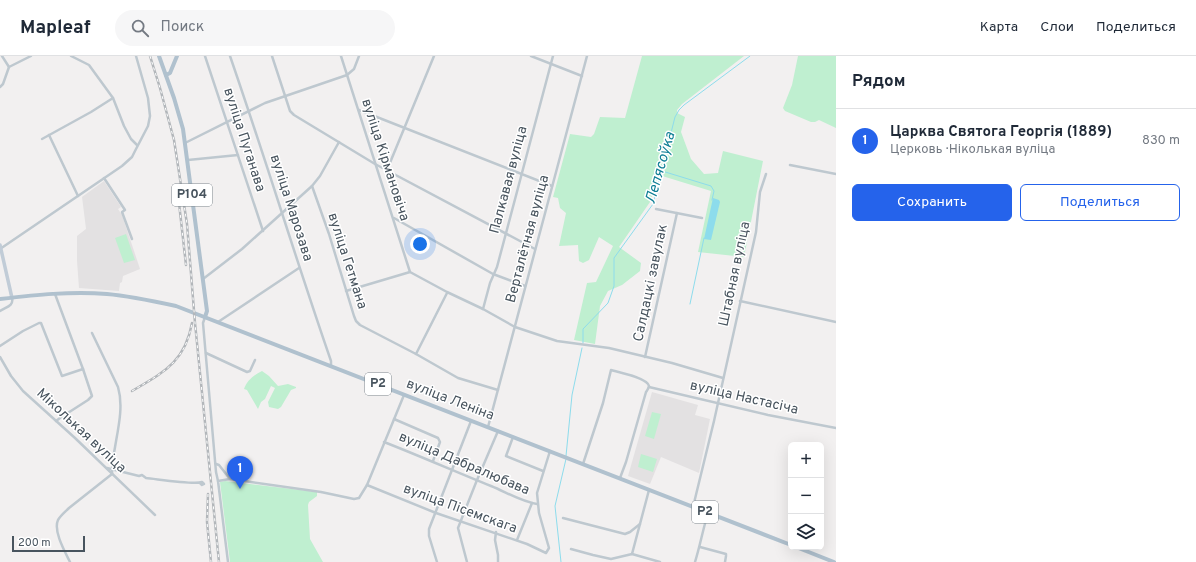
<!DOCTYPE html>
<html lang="ru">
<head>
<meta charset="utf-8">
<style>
  :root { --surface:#fff; --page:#f6f6f7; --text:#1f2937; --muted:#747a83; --line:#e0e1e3; --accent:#2563eb }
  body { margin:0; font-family:Overpass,sans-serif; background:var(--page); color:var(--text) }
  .controls { position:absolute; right:12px; bottom:12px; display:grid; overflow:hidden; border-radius:6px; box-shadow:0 4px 16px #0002 }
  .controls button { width:36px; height:36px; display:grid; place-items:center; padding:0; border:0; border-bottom:1px solid var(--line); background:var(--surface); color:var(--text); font:20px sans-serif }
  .scale { position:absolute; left:12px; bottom:10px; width:73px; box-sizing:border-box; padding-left:4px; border:2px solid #48545e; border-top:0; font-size:11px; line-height:14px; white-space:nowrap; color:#48545e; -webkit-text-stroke:3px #fff; paint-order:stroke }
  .you { position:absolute; left:420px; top:188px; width:14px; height:14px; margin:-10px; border:3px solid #fff; border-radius:50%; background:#1a73e8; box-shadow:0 0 0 6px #1a73e833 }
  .badge { display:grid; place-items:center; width:26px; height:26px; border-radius:50%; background:var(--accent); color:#fff; font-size:13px; font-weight:700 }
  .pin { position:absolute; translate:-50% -33px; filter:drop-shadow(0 1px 2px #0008) }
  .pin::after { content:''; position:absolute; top:21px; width:14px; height:12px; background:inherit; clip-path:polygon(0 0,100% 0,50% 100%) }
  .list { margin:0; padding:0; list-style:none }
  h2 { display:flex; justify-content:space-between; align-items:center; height:52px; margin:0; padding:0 16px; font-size:17px }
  h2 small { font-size:13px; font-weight:400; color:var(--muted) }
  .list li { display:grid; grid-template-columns:26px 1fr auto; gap:12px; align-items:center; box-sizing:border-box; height:64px; padding:0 16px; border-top:1px solid var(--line) }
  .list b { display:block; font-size:15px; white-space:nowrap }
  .list p { margin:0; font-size:13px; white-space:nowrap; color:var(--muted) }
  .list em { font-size:13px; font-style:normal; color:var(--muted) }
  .actions { display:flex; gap:8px; padding:12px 16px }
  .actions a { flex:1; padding:9px 0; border:1px solid var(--accent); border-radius:6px; text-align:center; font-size:14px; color:var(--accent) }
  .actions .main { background:var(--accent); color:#fff }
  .icon { flex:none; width:22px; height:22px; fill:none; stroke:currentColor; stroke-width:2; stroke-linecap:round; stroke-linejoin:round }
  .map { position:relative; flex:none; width:836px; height:506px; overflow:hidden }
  header { display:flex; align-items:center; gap:24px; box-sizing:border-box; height:56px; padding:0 20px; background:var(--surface); border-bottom:1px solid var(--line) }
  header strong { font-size:19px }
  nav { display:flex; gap:22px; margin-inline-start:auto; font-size:14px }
  .search { width:280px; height:36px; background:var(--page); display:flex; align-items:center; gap:10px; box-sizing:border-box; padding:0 14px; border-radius:22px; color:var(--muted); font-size:15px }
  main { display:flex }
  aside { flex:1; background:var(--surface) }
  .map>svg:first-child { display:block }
  .education { fill:#e3e1e2 }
  .green { fill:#bfefd0 }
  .water { fill:#8ddcec }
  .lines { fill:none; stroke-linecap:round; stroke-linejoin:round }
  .stream { stroke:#8ddcec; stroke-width:1 }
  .street { stroke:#bec8cf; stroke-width:2.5 }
  .secondary { stroke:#c1ccd7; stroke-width:3.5 }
  .primary { stroke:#b0c1ce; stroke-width:4 }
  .rail-casing { stroke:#b2b6ba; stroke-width:2.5 }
  .rail { stroke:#fff; stroke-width:1; stroke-dasharray:3; stroke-linecap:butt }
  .labels { text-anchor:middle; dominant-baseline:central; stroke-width:3; stroke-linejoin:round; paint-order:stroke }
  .shield { fill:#fff; stroke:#7f878e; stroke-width:1 }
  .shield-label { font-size:13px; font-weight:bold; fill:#48545e }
  .street-label { font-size:14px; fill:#48545e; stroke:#fff }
  .water-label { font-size:15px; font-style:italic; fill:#0e7e95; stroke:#fff }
</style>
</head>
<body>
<header>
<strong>Mapleaf</strong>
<div class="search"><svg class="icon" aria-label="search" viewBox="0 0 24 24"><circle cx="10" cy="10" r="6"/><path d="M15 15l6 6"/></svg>Поиск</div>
<nav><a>Карта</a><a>Слои</a><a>Поделиться</a></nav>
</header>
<main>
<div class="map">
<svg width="836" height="506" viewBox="0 0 836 506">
  <rect width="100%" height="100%" fill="#f2f0f0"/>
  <g class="education">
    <polygon points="104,125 121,151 118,153 122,159 140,213 123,220 122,226 120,227 119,235 79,232 77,205 77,180 86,173 82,141"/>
    <polygon points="652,336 698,349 695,359 710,363 699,417 661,401 650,428 628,420"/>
  </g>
  <g class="green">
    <polygon points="642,0 744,0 682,48 677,54 677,57 685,61 681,76 691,103 704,118 718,117 723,95 763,105 744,201 698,196 711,135 659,119 650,146 619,191 641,207 640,215 622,229 608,235 600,250 595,288 574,284 587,227 596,226 613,190 599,181 589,204 583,207 579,205 578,189 559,190 566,157 560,152 558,142 553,141 570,78 591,81 594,78 600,61 625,62"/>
    <polygon points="798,0 836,0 836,72 819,64 815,66 811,66 785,55 783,52 792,29"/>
    <polygon points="126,178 135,204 124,207 115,182"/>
    <path d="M262,315L269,320L278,330L288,328L296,331V332L291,334L281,351L278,353L269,351L268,346L275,332L271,330L265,343L261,346L258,353L247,334L244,333C247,324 254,319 262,315Z"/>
    <polygon points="652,356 661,358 654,383 645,380"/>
    <polygon points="641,398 657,403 653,416 638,411"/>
    <polygon points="225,425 317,436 317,440 309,446 308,449 310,483 323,506 230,506 220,426"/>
  </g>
  <polygon class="water" points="713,142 719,144 720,146 711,184 704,183"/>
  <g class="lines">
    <g class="stream">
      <polyline points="662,115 711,130 714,135 712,144"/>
      <polyline points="690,248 704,182"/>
      <polyline points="583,287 583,273 608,247 614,230 614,202 653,148 675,61 679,54 684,49 750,0"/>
      <polyline points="566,400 572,339 582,292"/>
      <polyline points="561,506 555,450 566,403"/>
    </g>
    <g class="street">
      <polyline points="2,0 9,11"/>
      <polyline points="71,0 89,9 113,42 124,70 131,83 137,89"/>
      <polyline points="205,0 263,175"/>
      <path d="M230,0C265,101 296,204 331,305V310"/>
      <polyline points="272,0 290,55 294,59 375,108 535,193"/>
      <polyline points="341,0 410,216 447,236 483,253 515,271 557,285 609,292 672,307 723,322"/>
      <polyline points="531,0 582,20"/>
      <polyline points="0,31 3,28 9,11 31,0"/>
      <polyline points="359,54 552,130"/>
      <polyline points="49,79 78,140"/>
      <polyline points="42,83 91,56 113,42"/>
      <polyline points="185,87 265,47 347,19 354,13 359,0"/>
      <polyline points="188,104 238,99"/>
      <polyline points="790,109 836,118"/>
      <polyline points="387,114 434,0"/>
      <polyline points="104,122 125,154 122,156 132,183"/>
      <polyline points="312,130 329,178 354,260 356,265 360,269 416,298 447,237"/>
      <polyline points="656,153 702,162"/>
      <polyline points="394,162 493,218 525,230"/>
      <polyline points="0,193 122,110 132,101 135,95 148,70 150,60 148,42 136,0"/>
      <polyline points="203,223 242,193 312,130 320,120 339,86"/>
      <polyline points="346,235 410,216"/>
      <polyline points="55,238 83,313 92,340 88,344 60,362 56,365"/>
      <polyline points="740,245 836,266"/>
      <polyline points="483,253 490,227 497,211 553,0"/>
      <path d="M0,255C6,251 14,250 12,242"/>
      <polyline points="205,261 203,267 216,416 218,425"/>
      <polyline points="218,266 299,212"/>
      <polyline points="0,290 23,275 39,267 41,267 62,320 83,313"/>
      <polyline points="206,297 247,316 250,315 255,304"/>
      <polyline points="416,298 458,322 498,334"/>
      <polyline points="0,301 11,320 23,335 75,382 155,459"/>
      <polyline points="645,301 677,157"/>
      <polyline points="649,331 768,359 836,372"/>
      <polyline points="394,363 438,382 440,386 433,405"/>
      <polyline points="488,371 587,0"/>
      <polyline points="513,381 506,400 543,415"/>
      <path d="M384,386C420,400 456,416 491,430C506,436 522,446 537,448"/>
      <polyline points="216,408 219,409 230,423 321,436 354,443 359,442 367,429 404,339"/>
      <path d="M583,408L603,347L611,314C618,316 648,322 649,330C649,331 647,335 646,336L626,406L620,422"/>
      <path d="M107,412L139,420L142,419L146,422C157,423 194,429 202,426L204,428L202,429L200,427"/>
      <polyline points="367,429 436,457 527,488 546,497 549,492 539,457 537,437 550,395"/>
      <polyline points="693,451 714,365 756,176 760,136 766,118"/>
      <polyline points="563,462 625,478 630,476 640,468"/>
      <polyline points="496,476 495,484 498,499 498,506"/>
      <polyline points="517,484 532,447"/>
      <polyline points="700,491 726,498 726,500 725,506"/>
      <polyline points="571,493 593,499 611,503 632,498 660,506"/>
      <polyline points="632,498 649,434"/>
      <path d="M70,506C65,496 53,475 58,464C61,459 65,456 69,452L112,418C112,390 126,358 118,331L92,277"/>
      <polyline points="228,506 218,425 230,423"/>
      <polyline points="437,506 429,480 429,473 471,365"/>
      <polyline points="467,506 458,472 477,424 498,375"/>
      <path d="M695,506C700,490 703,473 708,457"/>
    </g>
    <polyline class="secondary" points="0,189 12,242"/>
    <g class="primary">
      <polyline points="159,0 174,42 183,73 207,255 205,261"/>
      <polyline points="166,19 170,17 177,0"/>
      <path d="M0,243C35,239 71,235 107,238C130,240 153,245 176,250L791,489"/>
      <polyline points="796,491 834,506"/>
    </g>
    <g class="rail-casing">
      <g id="rail">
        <polyline points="150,0 160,32 174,84 187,168 195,267 219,506"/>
        <polyline points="179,147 186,209"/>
        <path d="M132,335C164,316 185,306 192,267"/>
        <polyline points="208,438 207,466 211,506"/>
      </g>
    </g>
    <use href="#rail" class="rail"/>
  </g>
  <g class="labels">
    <g class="shield">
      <rect x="172" y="128" width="40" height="22" rx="3"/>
      <rect x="365" y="317" width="26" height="22" rx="3"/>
      <rect x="692" y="445" width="26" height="22" rx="3"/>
    </g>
    <g class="shield-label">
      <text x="192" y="139">Р104</text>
      <text x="378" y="328">Р2</text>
      <text x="705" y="456">Р2</text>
    </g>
    <g class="street-label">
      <text transform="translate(244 84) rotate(72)">вуліца Пуганава</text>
      <text transform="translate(385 104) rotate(72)">вуліца Кірмановіча</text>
      <text transform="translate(509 124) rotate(-75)">Палкавая вуліца</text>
      <text transform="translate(291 152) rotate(72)">вуліца Марозава</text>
      <text transform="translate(528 183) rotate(-75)">Верталётная вуліца</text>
      <text transform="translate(347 205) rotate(72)">вуліца Гетмана</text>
      <text transform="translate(735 218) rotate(-78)">Штабная вуліца</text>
      <text transform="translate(651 227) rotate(-78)">Салдацкі завулак</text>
      <text transform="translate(744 342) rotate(13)">вуліца Настасіча</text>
      <text transform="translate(450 344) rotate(21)">вуліца Леніна</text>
      <text transform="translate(81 375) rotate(43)">Міколькая вуліца</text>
      <text transform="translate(464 408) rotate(23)">вуліца Дабралюбава</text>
      <text transform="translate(460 453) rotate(20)">вуліца Пісемскага</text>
    </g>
    <g class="water-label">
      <text transform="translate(661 112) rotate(-74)">Лепясоўка</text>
    </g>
  </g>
</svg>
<div class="controls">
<button>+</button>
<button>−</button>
<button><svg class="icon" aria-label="layers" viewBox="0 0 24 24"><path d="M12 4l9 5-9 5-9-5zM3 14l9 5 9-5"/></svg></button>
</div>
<div class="scale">200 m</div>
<div class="you"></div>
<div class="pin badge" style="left:240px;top:433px">1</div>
</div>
<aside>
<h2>Рядом<small></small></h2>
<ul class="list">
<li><span class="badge">1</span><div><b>Царква Святога Георгія (1889)</b><p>Церковь · Ніколькая вуліца</p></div><em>830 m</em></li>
</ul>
<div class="actions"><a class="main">Сохранить</a><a>Поделиться</a></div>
</aside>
</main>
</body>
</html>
